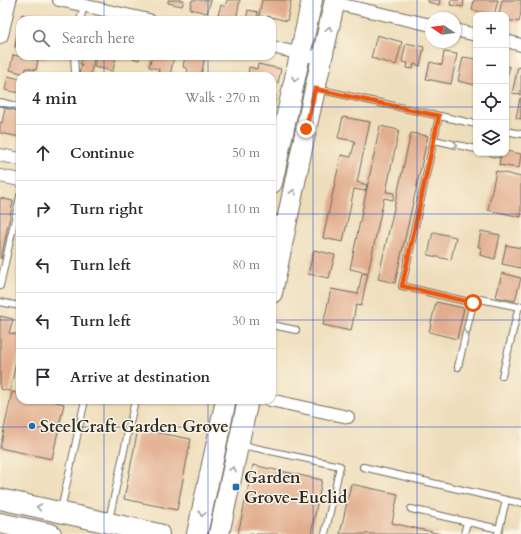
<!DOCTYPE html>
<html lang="en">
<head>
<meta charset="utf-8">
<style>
  :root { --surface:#fff; --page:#f2f2f3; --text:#2b2b33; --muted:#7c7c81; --line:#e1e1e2 }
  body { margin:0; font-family:Cardo,serif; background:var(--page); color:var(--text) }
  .controls { position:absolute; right:12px; top:12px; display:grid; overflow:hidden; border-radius:8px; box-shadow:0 1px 3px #0004 }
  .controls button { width:36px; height:36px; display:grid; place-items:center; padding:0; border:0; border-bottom:1px solid var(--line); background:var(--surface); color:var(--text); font:20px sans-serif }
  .compass { position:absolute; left:425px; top:12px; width:36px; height:36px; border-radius:50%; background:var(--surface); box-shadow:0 1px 3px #0004; rotate:283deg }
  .stop { position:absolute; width:12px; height:12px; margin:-9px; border:3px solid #ea580c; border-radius:50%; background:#fff }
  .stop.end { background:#ea580c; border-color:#fff; box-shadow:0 1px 4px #0008 }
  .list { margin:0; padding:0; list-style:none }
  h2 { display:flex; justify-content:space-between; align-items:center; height:52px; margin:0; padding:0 16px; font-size:17px }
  h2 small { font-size:13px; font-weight:400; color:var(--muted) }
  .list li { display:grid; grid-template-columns:26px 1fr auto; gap:12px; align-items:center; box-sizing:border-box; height:56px; padding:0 16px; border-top:1px solid var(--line) }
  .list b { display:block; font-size:15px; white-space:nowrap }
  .list em { font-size:13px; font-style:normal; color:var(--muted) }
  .icon { flex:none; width:22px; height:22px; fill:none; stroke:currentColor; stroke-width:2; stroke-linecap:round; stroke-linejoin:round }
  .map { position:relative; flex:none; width:521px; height:534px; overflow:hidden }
  .search { position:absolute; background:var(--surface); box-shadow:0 1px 3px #0004; left:16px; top:16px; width:260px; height:44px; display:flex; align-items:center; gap:10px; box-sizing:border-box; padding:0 14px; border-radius:12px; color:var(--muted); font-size:15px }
  .panel { position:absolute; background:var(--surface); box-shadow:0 1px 3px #0004; left:16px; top:72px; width:260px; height:332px; border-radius:12px }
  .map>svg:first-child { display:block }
  .building { fill:#e2ad8e }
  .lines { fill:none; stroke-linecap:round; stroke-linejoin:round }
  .service-casing { stroke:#6f695d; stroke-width:8 }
  .minor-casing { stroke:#6f695d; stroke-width:14 }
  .tertiary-casing { stroke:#6f695d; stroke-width:18 }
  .primary-casing { stroke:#6f695d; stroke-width:22 }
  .service { stroke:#fff; stroke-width:6 }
  .minor { stroke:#fff; stroke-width:12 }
  .tertiary { stroke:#fff; stroke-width:16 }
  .primary { stroke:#fff; stroke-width:20 }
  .oneway { stroke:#a0a0a0 }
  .route { stroke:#ea580c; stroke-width:5 }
  .grid { fill:none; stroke:#1d4ed8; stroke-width:1; stroke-opacity:0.55 }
  .poi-dot { fill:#1f6fb2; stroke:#fcf5e5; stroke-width:1.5 }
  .labels { text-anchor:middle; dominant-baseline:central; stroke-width:3; stroke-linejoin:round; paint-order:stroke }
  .poi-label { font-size:17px; font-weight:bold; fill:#2b2b2b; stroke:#fcf5e5; text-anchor:start }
</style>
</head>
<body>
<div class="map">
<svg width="521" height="534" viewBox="0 0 521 534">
  <rect width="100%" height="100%" fill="#fcf5e5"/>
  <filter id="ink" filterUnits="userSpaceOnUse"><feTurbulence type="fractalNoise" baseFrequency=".025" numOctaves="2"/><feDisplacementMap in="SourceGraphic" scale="8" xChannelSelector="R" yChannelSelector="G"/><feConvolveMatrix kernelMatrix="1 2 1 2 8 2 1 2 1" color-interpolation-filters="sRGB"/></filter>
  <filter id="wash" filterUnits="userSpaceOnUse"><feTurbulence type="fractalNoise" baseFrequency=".012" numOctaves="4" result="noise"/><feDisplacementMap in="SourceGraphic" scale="16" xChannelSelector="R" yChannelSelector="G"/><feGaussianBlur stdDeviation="0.9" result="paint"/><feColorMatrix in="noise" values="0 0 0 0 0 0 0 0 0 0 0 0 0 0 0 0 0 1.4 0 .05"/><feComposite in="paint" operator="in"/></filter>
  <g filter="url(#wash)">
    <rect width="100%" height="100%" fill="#eeddba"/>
    <g id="blocks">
      <g class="building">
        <polygon points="168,0 184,0 182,6 168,3"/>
        <polygon points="192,0 211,0 207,13 190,9"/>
        <polygon points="227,0 240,0 236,19 218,15 221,5 225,7"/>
        <polygon points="262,0 284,0 291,1 287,21 267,16 267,18 259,16"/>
        <polygon points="428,0 440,0 439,5 428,2"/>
        <polygon points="451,0 464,0 463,7 450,5"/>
        <polygon points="474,0 498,0 494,15 472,10"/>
        <polygon points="502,0 521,0 521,12 519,22 506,20 506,15 499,15"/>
        <polygon points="248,10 258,12 256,20 246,20"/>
        <polygon points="22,14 44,19 44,20 21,20"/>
        <polygon points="17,34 20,35 20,48 15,47"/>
        <polygon points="377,35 402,42 396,65 371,58"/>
        <polygon points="406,43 424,47 420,66 414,64 413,69 407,68 408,63 402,62"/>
        <polygon points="444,52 457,54 451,84 426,79 430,62 442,65"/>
        <polygon points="13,55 38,60 36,70 26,68 25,74 10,70"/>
        <polygon points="36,56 47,56 46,60 36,58"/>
        <polygon points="97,56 116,56 113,71 94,67"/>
        <polygon points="126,56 140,56 139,60"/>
        <polygon points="152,56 174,56 170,76 158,76 159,69 149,67"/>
        <polygon points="185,56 205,56 201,76 187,76 188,69 183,67"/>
        <polygon points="463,57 476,59 476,78 475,85 458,81"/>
        <polygon points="82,58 94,60 90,76 79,74 82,64 80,64"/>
        <polygon points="258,64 281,69 278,83 272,82 272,76 248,76 249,67 257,69"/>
        <polygon points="506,66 510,67 506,79"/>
        <polygon points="518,67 521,68 521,95 512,93"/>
        <polygon points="8,76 20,79 20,93 5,90"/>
        <polygon points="272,94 276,95 273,109 272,109"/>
        <polygon points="520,98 521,98 521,119 516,118"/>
        <polygon points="5,108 20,111 20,137 0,133 0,122 2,123"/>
        <polygon points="343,117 370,122 357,182 367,185 365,191 354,189 343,242 323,238 341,155 351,157 355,141 338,138"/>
        <polygon points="380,126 399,130 386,192 394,193 393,200 384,198 368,273 350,269"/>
        <polygon points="411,133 428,136 395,283 378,279"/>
        <polygon points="506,151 521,154 519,168 499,165 501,153 506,153"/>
        <polygon points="496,171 521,177 521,217 488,210"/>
        <polygon points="0,198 13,201 1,259 0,258"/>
        <polygon points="481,231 500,235 495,259 480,255 481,247 478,247"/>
        <polygon points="433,232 456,237 451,260 428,255"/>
        <polygon points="506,245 521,248 521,268 502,264"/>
        <polygon points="314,250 335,255 329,278 308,274"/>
        <polygon points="362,273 368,274 361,306 356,305 351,331 323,325 331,289 358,294"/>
        <polygon points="502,273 521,278 515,301 496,297"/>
        <polygon points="436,302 464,308 457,339 429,332"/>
        <polygon points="0,316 13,319 9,333 20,335 20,343 10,391 0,389"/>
        <polygon points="12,392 20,394 20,400 48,400 64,404 52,459 0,448"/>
        <polygon points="138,429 191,439 177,510 124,499"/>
        <polygon points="253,465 322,480 311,534 238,534"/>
        <polygon points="351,484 398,494 392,523 441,534 340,534"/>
      </g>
    </g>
  </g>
  <g filter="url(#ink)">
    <use href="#blocks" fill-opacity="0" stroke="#6f695d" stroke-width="1"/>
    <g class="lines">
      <g class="service-casing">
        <g id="service">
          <polyline points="80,20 84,6"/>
          <polyline points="74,56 75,72"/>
          <polyline points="317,89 476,124"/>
          <polyline points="0,102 20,107"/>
          <polyline points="439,116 402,286 473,303"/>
          <polyline points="506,131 521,134"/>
          <polyline points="434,140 476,149"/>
          <polyline points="493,153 498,154 498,153"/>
          <polyline points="0,286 20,196"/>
          <polyline points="0,302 20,306"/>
          <polyline points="272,325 296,330"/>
          <polyline points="458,367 473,303 477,300 480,299 519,307"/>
          <polyline points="502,376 518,310 519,307 521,306"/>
          <polyline points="242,445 340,466 325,534"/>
          <polyline points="363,467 506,500 498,534"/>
          <polyline points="506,500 521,503"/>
          <polyline points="411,509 499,529"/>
          <polyline points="61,510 85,400"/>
          <polyline points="109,520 135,400"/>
          <polyline points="464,534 467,522"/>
        </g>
      </g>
      <g class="minor-casing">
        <g id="minor">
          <polyline points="59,0 149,20"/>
          <polyline points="334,3 431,25"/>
          <polyline points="455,30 476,35"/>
          <polyline points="506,41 521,45"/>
          <polyline points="272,47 322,59"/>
          <polyline points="0,155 20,159"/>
          <polyline points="0,176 20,180"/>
          <polyline points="272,220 285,231"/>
          <polyline points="270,400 348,417"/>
        </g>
      </g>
      <g class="tertiary-casing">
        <polyline id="tertiary" points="0,35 8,0"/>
      </g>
      <g class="primary-casing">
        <g id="primary">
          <polyline points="272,183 312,0"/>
          <polyline points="272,293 306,129 335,0"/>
          <polyline points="0,499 159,534"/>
          <polyline points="0,523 51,534"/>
          <polyline points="197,534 226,400"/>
          <polyline points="219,534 248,400"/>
        </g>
      </g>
      <use href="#service" class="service"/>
      <use href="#minor" class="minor"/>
      <use href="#tertiary" class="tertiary"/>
      <use href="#primary" class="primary"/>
    </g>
    <defs><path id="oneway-chevron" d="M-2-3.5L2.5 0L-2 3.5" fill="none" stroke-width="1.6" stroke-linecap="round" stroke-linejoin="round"/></defs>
    <g class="oneway">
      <use href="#oneway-chevron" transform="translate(329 29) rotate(-78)"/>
      <use href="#oneway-chevron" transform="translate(295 79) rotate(102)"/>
      <use href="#oneway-chevron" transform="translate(455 145) rotate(12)"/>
      <use href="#oneway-chevron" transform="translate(293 192) rotate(-79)"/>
      <use href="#oneway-chevron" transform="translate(467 332) rotate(103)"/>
      <use href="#oneway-chevron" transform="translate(233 469) rotate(-78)"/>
      <use href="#oneway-chevron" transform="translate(39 507) rotate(-168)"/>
      <use href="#oneway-chevron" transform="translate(202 514) rotate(102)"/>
    </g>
  </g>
  <g class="lines" filter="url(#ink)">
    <polyline class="route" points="306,129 315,89 439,116 402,286 473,303"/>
  </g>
  <path class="grid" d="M104,0V20M208,0V20M313,0V534M417,0V534M104,56V76M208,56V76M0,107H20M272,107H476M506,107H521M0,214H20M272,214H521M0,320H20M272,320H521M104,400V534M208,400V534M0,427H521"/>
  <g class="poi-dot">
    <circle cx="32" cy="426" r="4"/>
    <rect x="232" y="483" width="8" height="8" rx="2"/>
  </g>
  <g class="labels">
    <g class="poi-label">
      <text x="40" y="426">SteelCraft Garden Grove</text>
      <text x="244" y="477">Garden<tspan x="244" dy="20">Grove-Euclid</tspan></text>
    </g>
  </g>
</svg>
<div class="controls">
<button>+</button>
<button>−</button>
<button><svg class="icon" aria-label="locate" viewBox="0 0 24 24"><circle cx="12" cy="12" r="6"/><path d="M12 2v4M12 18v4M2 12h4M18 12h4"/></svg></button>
<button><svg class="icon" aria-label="layers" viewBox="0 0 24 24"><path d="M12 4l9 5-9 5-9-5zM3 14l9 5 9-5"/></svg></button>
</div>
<svg class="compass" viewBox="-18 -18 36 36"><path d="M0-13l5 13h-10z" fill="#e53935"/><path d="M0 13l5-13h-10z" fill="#7c7c81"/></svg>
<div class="stop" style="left:473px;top:303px"></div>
<div class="stop end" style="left:306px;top:129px"></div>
<div class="search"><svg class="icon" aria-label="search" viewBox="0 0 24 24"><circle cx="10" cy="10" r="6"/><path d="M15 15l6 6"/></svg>Search here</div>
<section class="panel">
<h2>4 min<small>Walk · 270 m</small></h2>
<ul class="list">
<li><svg class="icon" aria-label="ahead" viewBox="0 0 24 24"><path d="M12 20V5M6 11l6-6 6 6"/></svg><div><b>Continue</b></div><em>50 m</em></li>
<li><svg class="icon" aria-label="right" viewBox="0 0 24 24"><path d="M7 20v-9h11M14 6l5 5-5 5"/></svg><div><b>Turn right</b></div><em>110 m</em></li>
<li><svg class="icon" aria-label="left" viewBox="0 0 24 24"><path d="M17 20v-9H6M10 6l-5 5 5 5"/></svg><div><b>Turn left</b></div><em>80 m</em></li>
<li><svg class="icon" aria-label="left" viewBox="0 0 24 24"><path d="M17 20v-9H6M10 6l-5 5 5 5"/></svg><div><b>Turn left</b></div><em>30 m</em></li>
<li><svg class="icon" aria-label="arrive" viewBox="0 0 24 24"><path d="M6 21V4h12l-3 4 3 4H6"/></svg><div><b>Arrive at destination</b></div></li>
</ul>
</section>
</div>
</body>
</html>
